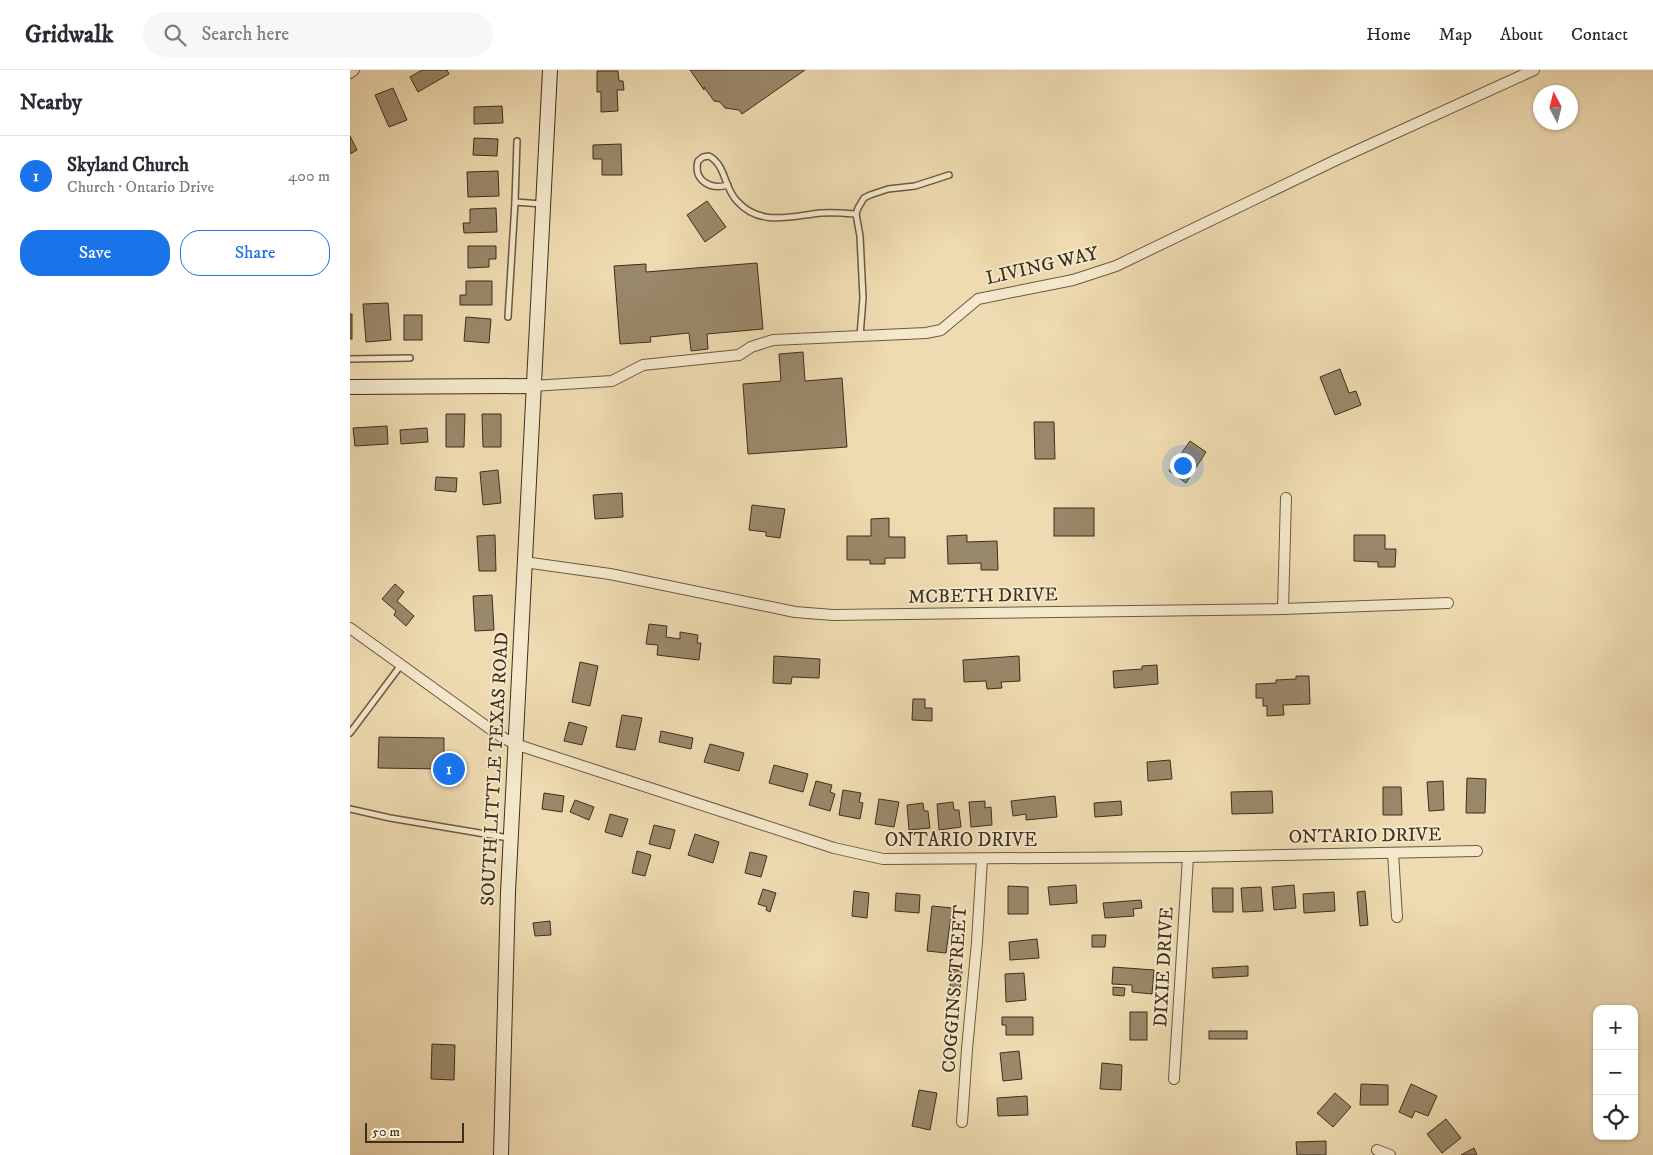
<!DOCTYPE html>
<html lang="en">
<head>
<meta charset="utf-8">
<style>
  :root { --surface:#fff; --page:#f7f7f7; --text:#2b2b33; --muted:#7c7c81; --line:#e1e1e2; --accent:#1a73e8 }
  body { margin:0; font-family:"IM FELL DW Pica",serif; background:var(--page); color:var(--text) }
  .controls { position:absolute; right:15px; bottom:15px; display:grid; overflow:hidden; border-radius:10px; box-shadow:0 1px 4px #0004 }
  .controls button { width:45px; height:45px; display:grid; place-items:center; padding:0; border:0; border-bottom:1px solid var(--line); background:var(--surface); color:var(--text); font:25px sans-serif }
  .compass { position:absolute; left:1183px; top:15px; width:45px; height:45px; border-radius:50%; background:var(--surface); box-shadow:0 1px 4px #0004; rotate:353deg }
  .scale { position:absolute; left:15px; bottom:12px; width:99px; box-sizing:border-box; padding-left:5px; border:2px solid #3d2f1d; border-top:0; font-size:14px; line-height:18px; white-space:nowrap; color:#3d2f1d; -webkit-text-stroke:4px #f5e8cc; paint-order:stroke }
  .you { position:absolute; left:832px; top:395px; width:18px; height:18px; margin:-12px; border:4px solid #fff; border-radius:50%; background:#1a73e8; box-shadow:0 0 0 8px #1a73e833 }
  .badge { display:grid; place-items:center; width:32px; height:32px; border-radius:50%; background:var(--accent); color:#fff; font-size:16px; font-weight:700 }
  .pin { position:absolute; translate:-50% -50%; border:2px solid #fff; box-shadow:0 1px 5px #0006 }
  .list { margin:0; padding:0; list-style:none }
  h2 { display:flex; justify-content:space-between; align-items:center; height:65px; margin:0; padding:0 20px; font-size:21px }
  h2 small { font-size:16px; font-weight:400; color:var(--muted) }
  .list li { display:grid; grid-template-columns:32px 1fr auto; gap:15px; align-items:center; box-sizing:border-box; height:80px; padding:0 20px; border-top:1px solid var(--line) }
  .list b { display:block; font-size:19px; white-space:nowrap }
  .list p { margin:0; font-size:16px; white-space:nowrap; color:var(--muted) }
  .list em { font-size:16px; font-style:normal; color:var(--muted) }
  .actions { display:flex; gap:10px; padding:15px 20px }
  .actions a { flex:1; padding:11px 0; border:1px solid var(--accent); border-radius:20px; text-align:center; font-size:18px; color:var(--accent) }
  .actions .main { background:var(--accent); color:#fff }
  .icon { flex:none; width:28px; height:28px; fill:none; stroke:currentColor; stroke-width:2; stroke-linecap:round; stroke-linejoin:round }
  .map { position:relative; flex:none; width:1303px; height:1085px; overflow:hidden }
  header { display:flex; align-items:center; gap:30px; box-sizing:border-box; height:70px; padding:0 25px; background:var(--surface); border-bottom:1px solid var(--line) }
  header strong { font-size:24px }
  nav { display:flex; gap:28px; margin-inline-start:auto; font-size:18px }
  .search { width:350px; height:45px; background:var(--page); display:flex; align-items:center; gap:12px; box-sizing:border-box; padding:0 18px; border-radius:28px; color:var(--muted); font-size:19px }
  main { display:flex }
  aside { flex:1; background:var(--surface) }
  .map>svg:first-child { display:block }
  .building { fill:#9a886a; stroke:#3d2f1d }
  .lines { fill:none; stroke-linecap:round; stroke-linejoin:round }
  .lane-casing { stroke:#6a5a42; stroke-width:8 }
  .street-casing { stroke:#6a5a42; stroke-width:12 }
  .secondary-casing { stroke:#3d2f1d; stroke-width:16 }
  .lane { stroke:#f5e8cc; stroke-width:5 }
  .street { stroke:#f5e8cc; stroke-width:10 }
  .secondary { stroke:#f5e8cc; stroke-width:14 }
  .labels { text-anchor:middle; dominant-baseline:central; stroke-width:4; stroke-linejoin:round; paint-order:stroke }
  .street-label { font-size:19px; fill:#3d2f1d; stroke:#f5e8cc }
</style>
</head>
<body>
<header>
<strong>Gridwalk</strong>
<div class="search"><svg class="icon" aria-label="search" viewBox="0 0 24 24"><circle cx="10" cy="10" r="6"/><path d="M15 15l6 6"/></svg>Search here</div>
<nav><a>Home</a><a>Map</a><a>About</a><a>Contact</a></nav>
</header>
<main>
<aside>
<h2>Nearby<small></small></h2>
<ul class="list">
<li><span class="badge">1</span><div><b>Skyland Church</b><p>Church · Ontario Drive</p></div><em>400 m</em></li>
</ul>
<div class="actions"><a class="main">Save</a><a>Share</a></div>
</aside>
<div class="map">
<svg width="1303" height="1085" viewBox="0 0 1303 1085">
  <rect width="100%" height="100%" fill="#efdbb1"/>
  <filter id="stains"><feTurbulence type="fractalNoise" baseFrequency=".004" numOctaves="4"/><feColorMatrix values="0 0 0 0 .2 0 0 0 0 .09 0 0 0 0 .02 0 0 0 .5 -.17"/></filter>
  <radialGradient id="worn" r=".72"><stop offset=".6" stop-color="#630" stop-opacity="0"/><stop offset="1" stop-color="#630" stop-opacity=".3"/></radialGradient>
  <g class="building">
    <polygon points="72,0 97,0 99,4 68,22 60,7"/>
    <polygon points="340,0 455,0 392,44 389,40 375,38 370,32 364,31 354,17 354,20"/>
    <polygon points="247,1 268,1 269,11 273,11 274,20 267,20 268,41 251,42 251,22 247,22"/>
    <polygon points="43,18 57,50 39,57 25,25"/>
    <polygon points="152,36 153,53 124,54 124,37"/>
    <polygon points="0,66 7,80 0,84"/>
    <polygon points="124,68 148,69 147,86 123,85"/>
    <polygon points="271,74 272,105 252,105 252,89 243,89 243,75"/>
    <polygon points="148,101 149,126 118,127 117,102"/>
    <polygon points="357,131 376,157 355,172 337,145"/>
    <polygon points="146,138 147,162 114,163 113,153 120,153 120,139"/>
    <polygon points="118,176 146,176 146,189 139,189 139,197 118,198"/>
    <polygon points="407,193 413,259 357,264 358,279 341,281 339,263 300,267 301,272 270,274 264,196 296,194 296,202"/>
    <polygon points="116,211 142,211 142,235 110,235 110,225 116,225"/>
    <polygon points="38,233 41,270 16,272 13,234"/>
    <rect x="0" y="244" width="2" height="25"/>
    <rect x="54" y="245" width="18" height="25"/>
    <polygon points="116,247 141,249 139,273 114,271"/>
    <polygon points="453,282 455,311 492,308 497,377 398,384 393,314 431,311 429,284"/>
    <polygon points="990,299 999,323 1006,321 1011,335 985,345 970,307"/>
    <polygon points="96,344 115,344 114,377 96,377"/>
    <polygon points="132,344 151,344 151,377 133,377"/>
    <polygon points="684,352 704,352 705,389 685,389"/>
    <polygon points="37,356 38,374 5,376 3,358"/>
    <polygon points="77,358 78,372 51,374 50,360"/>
    <polygon points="840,371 856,382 836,413 819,401"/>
    <polygon points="148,400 151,433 133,435 130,402"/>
    <polygon points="86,407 107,408 106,422 85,420"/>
    <polygon points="272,423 273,447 245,449 243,425"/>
    <polygon points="402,435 435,439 430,468 416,466 416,462 399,460"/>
    <rect x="704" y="438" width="40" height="28"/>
    <polygon points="539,448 539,467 555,467 555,488 535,488 535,494 520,494 520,490 497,490 497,466 521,466 521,449"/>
    <polygon points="145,465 146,501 129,501 127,466"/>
    <polygon points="617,465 617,472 647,471 648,500 631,500 631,493 598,494 597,466"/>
    <polygon points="1004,465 1035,465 1035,479 1046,479 1045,497 1028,497 1028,492 1004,491"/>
    <polygon points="45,514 54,522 47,531 64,546 56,556 44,545 46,541 32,529"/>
    <polygon points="142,525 144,560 125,561 123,526"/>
    <polygon points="299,554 317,556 316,567 330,569 330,562 348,565 347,573 351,573 349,590 307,585 308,575 296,574"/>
    <polygon points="424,586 470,589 469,608 442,607 441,614 423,613"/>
    <polygon points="669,586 670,611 651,612 652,618 637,619 636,611 614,612 613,590"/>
    <polygon points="230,592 248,596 240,636 222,632"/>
    <polygon points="807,595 808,614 764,618 763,601 792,599 792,596"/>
    <polygon points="946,606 959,606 960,634 933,635 934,645 917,646 917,636 913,636 913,628 906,628 906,614 926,613 926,610 946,609"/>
    <polygon points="563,629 575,629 575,638 582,638 582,651 562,650"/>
    <polygon points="272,645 292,648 285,680 266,677"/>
    <polygon points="219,652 237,657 232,675 214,671"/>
    <polygon points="311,661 343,668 341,679 309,672"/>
    <polygon points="29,667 94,668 94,699 28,698"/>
    <polygon points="360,674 394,683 389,701 354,692"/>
    <polygon points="820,690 822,709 798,711 797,692"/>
    <polygon points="424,695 458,704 453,722 419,713"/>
    <polygon points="1117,708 1136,709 1135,743 1116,743"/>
    <polygon points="466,711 482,715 480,722 485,724 480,741 459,735"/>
    <polygon points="1093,711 1094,740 1079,741 1077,712"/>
    <polygon points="1033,717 1051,717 1052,745 1033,745"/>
    <polygon points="493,720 511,723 509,732 513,733 510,749 489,745"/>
    <polygon points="922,721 923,743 882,744 881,722"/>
    <polygon points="194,723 214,726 212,742 192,739"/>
    <polygon points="705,726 707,747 676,750 676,744 663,746 661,731"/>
    <polygon points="529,729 549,732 544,757 525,754"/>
    <polygon points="225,730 244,737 239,750 220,742"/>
    <polygon points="635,731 635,738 641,737 642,755 621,757 619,732"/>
    <polygon points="771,731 772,745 745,747 744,733"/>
    <polygon points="603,732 604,740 609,740 611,757 589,760 587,734"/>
    <polygon points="573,733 574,741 578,741 580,758 559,760 557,735"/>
    <polygon points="260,744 278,749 272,767 255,762"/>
    <polygon points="304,755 325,760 320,779 299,774"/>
    <polygon points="345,764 369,772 363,793 338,785"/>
    <polygon points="287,781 301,785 295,806 282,803"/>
    <polygon points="400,782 417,786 411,807 395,803"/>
    <polygon points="726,815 727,833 700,835 698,817"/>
    <polygon points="944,815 946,838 924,840 922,817"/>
    <polygon points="658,816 678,817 678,844 658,844"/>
    <polygon points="911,817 913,841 893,842 891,818"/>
    <polygon points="862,818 883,818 883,842 863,842"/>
    <polygon points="413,819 426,823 420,842 416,840 417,837 408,834"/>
    <polygon points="504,821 519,823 517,848 502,846"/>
    <polygon points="1015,821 1018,855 1010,856 1007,822"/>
    <polygon points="984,822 985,841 954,843 953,824"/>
    <polygon points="546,823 570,825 569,843 545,841"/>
    <polygon points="791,830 792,838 783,839 784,846 755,848 753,833"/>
    <polygon points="582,836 602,838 596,883 577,881"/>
    <polygon points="200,851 201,865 185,866 183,853"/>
    <polygon points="742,865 756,865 755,877 742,877"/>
    <polygon points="687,869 689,888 660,890 659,872"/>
    <polygon points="898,896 898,906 863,908 862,898"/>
    <polygon points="763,897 804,900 802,924 782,922 782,915 762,914"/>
    <polygon points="602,899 612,901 608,934 598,933"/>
    <polygon points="674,903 676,930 656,932 655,904"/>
    <polygon points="763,917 775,918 774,926 763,925"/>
    <rect x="780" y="942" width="17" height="28"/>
    <polygon points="652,947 683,947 683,965 656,965 656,955 652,955"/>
    <rect x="859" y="961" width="38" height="8"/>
    <polygon points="82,974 105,975 104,1010 81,1009"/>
    <polygon points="669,981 672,1009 653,1011 650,983"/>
    <polygon points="752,993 772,995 771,1020 750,1019"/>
    <polygon points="1011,1014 1038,1015 1038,1035 1010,1035"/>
    <polygon points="1061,1014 1087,1026 1078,1046 1065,1041 1062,1048 1049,1042"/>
    <polygon points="569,1020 587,1023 580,1060 562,1056"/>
    <polygon points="985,1023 1001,1037 983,1057 967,1043"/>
    <polygon points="677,1026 678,1045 648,1046 647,1028"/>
    <polygon points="1096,1049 1111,1068 1092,1083 1077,1064"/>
    <polygon points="976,1071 976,1085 947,1085 946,1072"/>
    <polygon points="1124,1078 1127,1085 1111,1085"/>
  </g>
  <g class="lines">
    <g class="lane-casing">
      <g id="lane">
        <path d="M378,115C361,120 343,111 348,91L353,87L359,86C376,95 374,118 387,131C410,157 441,146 471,143C483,142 494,143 506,144"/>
        <polyline points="165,132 167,71"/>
        <polyline points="158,247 165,132 192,134"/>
        <polyline points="510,266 513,228 510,166 506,144 508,138 514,128 520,125 538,119 565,116 599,105"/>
        <polyline points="0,289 60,288"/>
        <polyline points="0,663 51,595"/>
        <polyline points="0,739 40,748 159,768"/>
      </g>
    </g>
    <g class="street-casing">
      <g id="street">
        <polyline points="0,3 4,0"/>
        <polyline points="182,316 262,311 293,295 389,285 401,277 423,270 576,263 591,260 628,229 723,210 766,196 986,90 1184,0"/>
        <polyline points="174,492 260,504 445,542 483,545 933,539 1098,533"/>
        <polyline points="933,539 936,428"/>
        <polyline points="0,558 150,666 165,674 484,778 533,789 838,787 1127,781"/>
        <polyline points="1043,783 1047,847"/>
        <polyline points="824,1009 838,787"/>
        <polyline points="612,1052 617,979 627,872 632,789"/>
        <polyline points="1027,1080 1040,1085"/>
      </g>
    </g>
    <g class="secondary-casing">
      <g id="secondary">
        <polyline points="0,317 182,316"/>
        <polyline points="151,1085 158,822 200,0"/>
      </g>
    </g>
    <use href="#lane" class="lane"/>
    <use href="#street" class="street"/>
    <use href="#secondary" class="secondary"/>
  </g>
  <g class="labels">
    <g class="street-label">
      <text transform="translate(692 196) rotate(-13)">LIVING WAY</text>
      <text transform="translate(633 526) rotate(-1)">MCBETH DRIVE</text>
      <text transform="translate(145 699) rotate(-87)">SOUTH LITTLE TEXAS ROAD</text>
      <text transform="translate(1015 766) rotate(-1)">ONTARIO DRIVE</text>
      <text x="611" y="770">ONTARIO DRIVE</text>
      <text transform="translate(814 897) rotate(-87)">DIXIE DRIVE</text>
      <text transform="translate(605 919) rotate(-86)">COGGINS STREET</text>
    </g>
  </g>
  <rect width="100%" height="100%" filter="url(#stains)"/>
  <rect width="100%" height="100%" fill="url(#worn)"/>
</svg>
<div class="controls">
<button>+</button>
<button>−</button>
<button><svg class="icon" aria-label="locate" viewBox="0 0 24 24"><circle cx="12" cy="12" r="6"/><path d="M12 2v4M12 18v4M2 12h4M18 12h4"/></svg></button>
</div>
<svg class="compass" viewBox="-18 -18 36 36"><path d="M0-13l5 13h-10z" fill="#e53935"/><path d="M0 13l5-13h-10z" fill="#7c7c81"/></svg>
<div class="scale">50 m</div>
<div class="you"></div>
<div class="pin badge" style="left:99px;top:699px">1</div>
</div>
</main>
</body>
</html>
